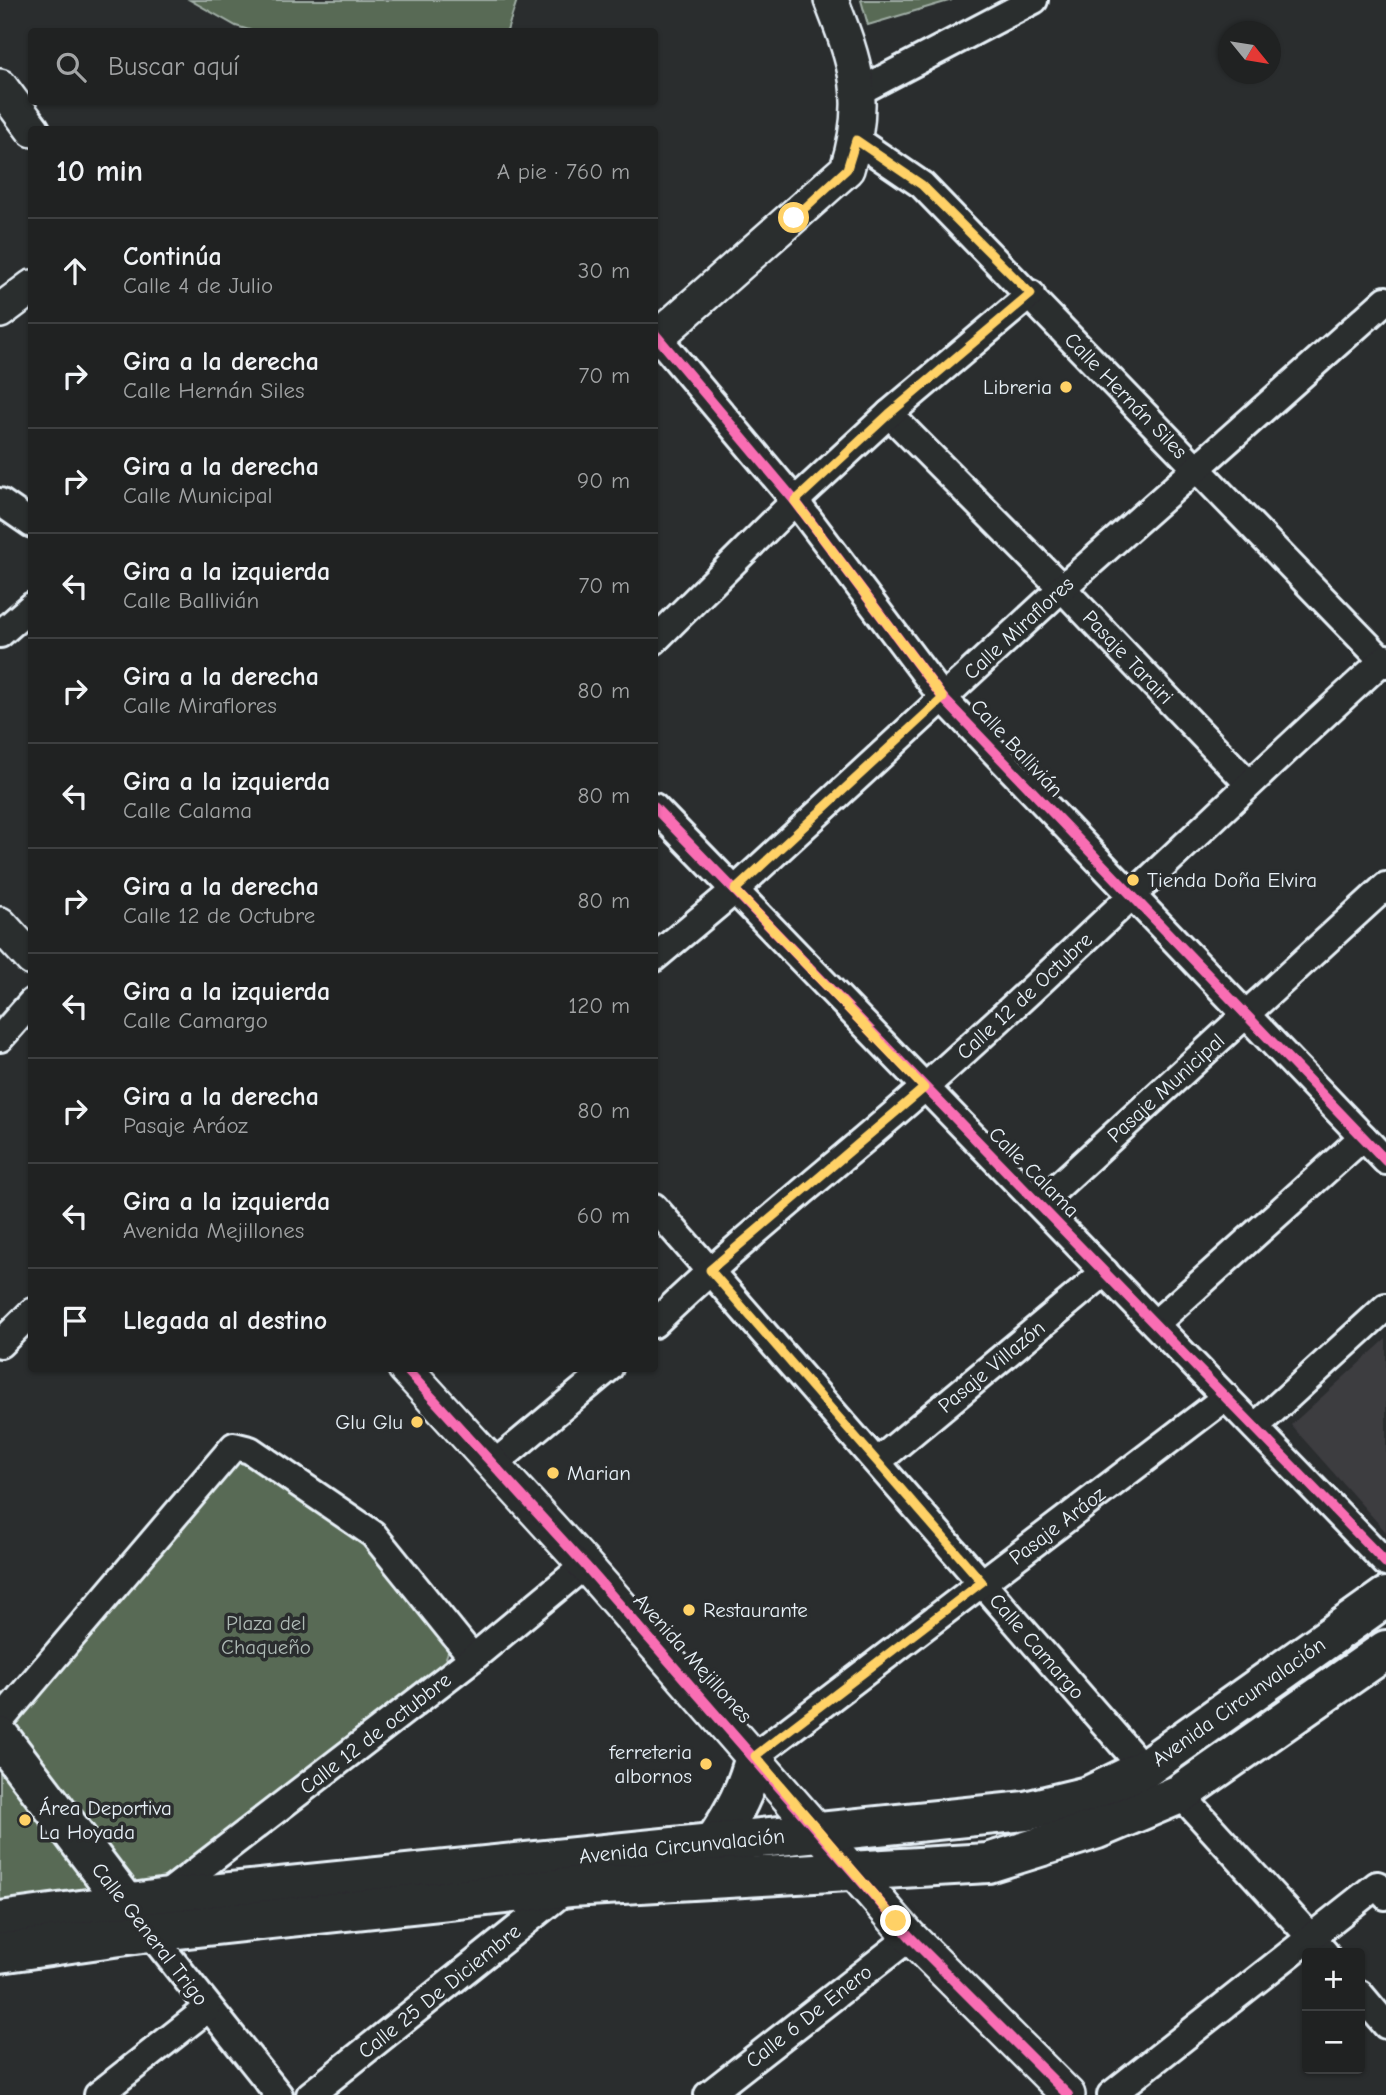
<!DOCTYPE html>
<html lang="es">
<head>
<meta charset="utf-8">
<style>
  :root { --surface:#202222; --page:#2d2f2f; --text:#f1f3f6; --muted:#a2a4a5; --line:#3d3f40 }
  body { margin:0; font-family:"Comic Neue",sans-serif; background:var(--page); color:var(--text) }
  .controls { position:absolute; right:21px; bottom:21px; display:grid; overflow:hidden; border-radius:7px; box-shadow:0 2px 5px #0004 }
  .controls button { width:63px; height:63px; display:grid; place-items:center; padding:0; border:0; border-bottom:2px solid var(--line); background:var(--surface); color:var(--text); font:35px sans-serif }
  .compass { position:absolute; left:1218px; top:21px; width:63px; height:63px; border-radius:50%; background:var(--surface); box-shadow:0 2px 5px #0004; rotate:120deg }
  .stop { position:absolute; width:21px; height:21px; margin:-16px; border:5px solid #ffd166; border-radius:50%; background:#fff }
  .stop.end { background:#ffd166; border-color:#fff; box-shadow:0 2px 7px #0008 }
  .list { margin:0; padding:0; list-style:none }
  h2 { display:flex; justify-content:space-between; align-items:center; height:91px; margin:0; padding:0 28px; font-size:30px }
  h2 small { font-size:23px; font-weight:400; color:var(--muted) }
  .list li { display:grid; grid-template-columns:46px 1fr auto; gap:21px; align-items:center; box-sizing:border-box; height:105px; padding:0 28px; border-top:2px solid var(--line) }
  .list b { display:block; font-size:26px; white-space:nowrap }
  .list p { margin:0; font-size:23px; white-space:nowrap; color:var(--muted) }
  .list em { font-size:23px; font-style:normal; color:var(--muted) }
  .icon { flex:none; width:38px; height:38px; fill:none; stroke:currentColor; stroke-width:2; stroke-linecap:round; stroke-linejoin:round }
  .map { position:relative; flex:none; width:1386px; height:2095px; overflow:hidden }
  .search { position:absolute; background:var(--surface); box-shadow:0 2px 5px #0004; left:28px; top:28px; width:630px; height:77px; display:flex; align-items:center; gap:18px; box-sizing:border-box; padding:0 24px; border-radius:7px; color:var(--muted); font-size:26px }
  .panel { position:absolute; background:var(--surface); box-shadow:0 2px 5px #0004; left:28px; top:126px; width:630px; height:1246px; border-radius:7px }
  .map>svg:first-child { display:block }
  .built { fill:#3e3c41 }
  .green { fill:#596a54; stroke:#a0aea6; stroke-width:2 }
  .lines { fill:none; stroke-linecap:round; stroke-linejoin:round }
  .minor-casing { stroke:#e8f1f8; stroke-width:32 }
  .tertiary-casing { stroke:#e8f1f8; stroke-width:38 }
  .primary-casing { stroke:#e8f1f8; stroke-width:44 }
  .trunk-casing { stroke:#e8f1f8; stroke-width:44 }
  .minor { stroke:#2a2d2e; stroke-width:26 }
  .tertiary { stroke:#2a2d2e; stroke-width:33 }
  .primary { stroke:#2a2d2e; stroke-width:38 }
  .trunk { stroke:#2a2d2e; stroke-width:38 }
  .cycleway-casing { stroke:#2a2d2e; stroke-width:15 }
  .cycleway { stroke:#f96db3; stroke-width:10 }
  .route { stroke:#ffd166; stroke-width:9 }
  .poi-dot { fill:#ffd166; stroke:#2a2d2e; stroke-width:2.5 }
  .labels { text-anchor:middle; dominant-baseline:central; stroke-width:7; stroke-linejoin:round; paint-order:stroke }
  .poi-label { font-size:21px; fill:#e8f1f8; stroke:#2a2d2e; text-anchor:start }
  .street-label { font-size:21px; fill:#e8f1f8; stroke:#2a2d2e }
  .park-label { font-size:21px; fill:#afbbb6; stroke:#2a2d2e }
</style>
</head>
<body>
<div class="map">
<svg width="1386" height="2095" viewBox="0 0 1386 2095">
  <rect width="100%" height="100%" fill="#2a2d2e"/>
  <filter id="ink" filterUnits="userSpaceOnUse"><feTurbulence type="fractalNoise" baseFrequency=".0143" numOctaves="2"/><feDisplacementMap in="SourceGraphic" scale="14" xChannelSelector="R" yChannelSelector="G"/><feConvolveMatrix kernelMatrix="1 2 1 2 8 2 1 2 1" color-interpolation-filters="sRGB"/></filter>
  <g filter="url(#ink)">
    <polygon class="built" points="1386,1339 1386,1532 1291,1425"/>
    <g class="green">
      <polygon points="190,0 517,0 507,31 256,32 236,26"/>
      <polygon points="861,0 952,0 868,25"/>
      <polygon points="236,1459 360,1535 441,1633 449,1649 443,1666 154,1887 136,1891 20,1742 16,1723"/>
      <polygon points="0,1754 101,1886 0,1903"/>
    </g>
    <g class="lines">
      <g class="minor-casing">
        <g id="minor">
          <polyline points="860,91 1034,0"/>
          <path id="s1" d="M856,140L922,185L1386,664"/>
          <polyline points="654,333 795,501 943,698 1386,1161"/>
          <path id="s2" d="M889,414L1062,588L1248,783"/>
          <polyline points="0,502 32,524"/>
          <polyline points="0,634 32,606"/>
          <polyline points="654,641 795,501 889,414 1031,294"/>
          <polyline points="654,807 1386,1563"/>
          <path id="s3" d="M654,958L735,890L1062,588L1386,300"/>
          <polyline points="0,1038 32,1002"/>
          <path id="s4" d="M1039,1204L1386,886"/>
          <path id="s5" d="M654,1207L1144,1769"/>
          <path id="s6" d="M654,1324C740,1240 835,1167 925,1087C1082,947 1230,799 1386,658"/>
          <polyline points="1155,1324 1363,1137"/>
          <polyline points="0,1344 32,1312"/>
          <polyline points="1255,1427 1386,1307"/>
          <path id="s7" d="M877,1462L1105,1272"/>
          <polyline points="493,1465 609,1368"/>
          <polyline points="0,1721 234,1446 250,1450 373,1534 473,1658"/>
          <path id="s8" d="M755,1756L1226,1397"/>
          <polyline points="1180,1794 1325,1953"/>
          <path id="s9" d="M163,1897L473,1658L585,1565"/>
          <polyline points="149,1932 279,2095"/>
          <polyline points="1360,1994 1386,2025"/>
          <polyline points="98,2095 207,2009"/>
          <path id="s10" d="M310,2095L568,1888"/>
          <path id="s11" d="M708,2095L910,1937"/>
          <polyline points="1111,2095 1377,1885 1386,1896"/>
        </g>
      </g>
      <g class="tertiary-casing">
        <g id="tertiary">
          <polyline points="0,86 33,130"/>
          <polyline points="0,311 32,287"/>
          <path d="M654,340L847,169C869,100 856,64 831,0"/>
          <polyline points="0,924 32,959"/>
          <polyline points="405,1368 585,1565 910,1937 1068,2095"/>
        </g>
      </g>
      <g class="primary-casing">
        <polyline id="primary" points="0,1737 145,1928"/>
      </g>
      <g class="trunk-casing">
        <g id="trunk">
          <path d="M715,1841C734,1813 747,1789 755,1756"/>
          <path id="s12" d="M0,1921L161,1899L1026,1811L1088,1796L1144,1769L1386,1597"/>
          <polyline points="0,1953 149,1932 570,1887 988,1863 1097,1829 1180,1794 1386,1650"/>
        </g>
      </g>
      <use href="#minor" class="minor"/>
      <use href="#tertiary" class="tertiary"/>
      <use href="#primary" class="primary"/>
      <use href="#trunk" class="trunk"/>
      <g class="cycleway-casing">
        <g id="cycleway">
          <polyline points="654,333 795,501 943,698 1386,1161"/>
          <polyline points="654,807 1386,1563"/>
          <polyline points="405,1368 585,1565 910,1937 1068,2095"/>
        </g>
      </g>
      <use href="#cycleway" class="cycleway"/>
    </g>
  </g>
  <g class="lines" filter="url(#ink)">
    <polyline class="route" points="794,218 847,169 856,140 922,185 1031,294 889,414 795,501 943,698 735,890 924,1088 710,1270 982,1582 755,1756 896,1921"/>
  </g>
  <g class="poi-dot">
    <circle cx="1066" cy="387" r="7"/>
    <circle cx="1133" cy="880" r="7"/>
    <circle cx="417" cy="1422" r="7"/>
    <circle cx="553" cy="1473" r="7"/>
    <circle cx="689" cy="1610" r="7"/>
    <circle cx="706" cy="1764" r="7"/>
    <circle cx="25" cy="1820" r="7"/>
  </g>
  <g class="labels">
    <g class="poi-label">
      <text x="1052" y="387" text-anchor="end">Libreria</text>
      <text x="1147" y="880">Tienda Doña Elvira</text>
      <text x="403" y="1422" text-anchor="end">Glu Glu</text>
      <text x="567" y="1473">Marian</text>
      <text x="703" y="1610">Restaurante</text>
      <text x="692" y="1752" text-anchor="end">ferreteria<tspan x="692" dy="24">albornos</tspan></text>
      <text x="39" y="1808">Área Deportiva<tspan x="39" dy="24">La Hoyada</tspan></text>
    </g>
    <g class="street-label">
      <text stroke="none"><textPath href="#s1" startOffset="373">Calle Hernán Siles</textPath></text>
      <text stroke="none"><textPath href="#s3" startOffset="492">Calle Miraflores</textPath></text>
      <text stroke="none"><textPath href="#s2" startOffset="341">Pasaje Tarairi</textPath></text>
      <text transform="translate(1017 748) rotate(47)">Calle Ballivián</text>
      <text stroke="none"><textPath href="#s6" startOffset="495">Calle 12 de Octubre</textPath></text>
      <text stroke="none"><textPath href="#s4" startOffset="172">Pasaje Municipal</textPath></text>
      <text transform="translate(1034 1172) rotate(45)">Calle Calama</text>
      <text stroke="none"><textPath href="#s7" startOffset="149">Pasaje Villazón</textPath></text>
      <text stroke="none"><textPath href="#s8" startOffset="380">Pasaje Aráoz</textPath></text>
      <text stroke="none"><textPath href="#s5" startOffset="583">Calle Camargo</textPath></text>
      <text transform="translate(693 1658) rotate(48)">Avenida Mejillones</text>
      <text stroke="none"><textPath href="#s12" startOffset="1274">Avenida Circunvalación</textPath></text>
      <text stroke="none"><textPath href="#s9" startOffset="268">Calle 12 de octubbre</textPath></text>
      <text stroke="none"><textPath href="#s12" startOffset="686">Avenida Circunvalación</textPath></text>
      <text transform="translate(150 1934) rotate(52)">Calle General Trigo</text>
      <text stroke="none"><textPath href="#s10" startOffset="166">Calle 25 De Diciembre</textPath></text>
      <text stroke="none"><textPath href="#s11" startOffset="128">Calle 6 De Enero</textPath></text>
    </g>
    <g class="park-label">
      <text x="266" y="1623">Plaza del<tspan x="266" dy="24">Chaqueño</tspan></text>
    </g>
  </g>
</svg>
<div class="controls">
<button>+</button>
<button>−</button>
</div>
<svg class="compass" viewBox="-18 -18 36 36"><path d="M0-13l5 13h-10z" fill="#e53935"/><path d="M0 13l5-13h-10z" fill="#a2a4a5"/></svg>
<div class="stop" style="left:794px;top:218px"></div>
<div class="stop end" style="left:896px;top:1921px"></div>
<div class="search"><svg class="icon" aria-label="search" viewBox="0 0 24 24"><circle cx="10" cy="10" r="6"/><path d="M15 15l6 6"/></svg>Buscar aquí</div>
<section class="panel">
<h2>10 min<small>A pie · 760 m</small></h2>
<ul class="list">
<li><svg class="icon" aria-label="ahead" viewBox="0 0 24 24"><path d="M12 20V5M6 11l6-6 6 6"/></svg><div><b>Continúa</b><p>Calle 4 de Julio</p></div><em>30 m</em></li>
<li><svg class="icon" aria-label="right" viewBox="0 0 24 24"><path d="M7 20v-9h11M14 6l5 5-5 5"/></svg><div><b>Gira a la derecha</b><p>Calle Hernán Siles</p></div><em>70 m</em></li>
<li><svg class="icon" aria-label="right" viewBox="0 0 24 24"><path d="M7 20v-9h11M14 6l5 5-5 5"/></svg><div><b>Gira a la derecha</b><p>Calle Municipal</p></div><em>90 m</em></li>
<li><svg class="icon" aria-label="left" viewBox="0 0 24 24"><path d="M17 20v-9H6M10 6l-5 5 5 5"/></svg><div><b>Gira a la izquierda</b><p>Calle Ballivián</p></div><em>70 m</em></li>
<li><svg class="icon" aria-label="right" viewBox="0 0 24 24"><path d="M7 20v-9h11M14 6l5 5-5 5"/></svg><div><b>Gira a la derecha</b><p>Calle Miraflores</p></div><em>80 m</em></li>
<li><svg class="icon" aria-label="left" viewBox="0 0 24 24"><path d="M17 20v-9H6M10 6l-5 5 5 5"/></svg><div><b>Gira a la izquierda</b><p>Calle Calama</p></div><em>80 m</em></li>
<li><svg class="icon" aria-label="right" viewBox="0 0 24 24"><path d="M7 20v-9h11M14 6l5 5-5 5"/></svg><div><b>Gira a la derecha</b><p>Calle 12 de Octubre</p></div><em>80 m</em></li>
<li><svg class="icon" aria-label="left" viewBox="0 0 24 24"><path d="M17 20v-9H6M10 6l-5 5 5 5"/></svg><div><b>Gira a la izquierda</b><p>Calle Camargo</p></div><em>120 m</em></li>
<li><svg class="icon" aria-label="right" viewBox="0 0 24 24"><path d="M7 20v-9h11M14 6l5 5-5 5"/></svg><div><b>Gira a la derecha</b><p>Pasaje Aráoz</p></div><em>80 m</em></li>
<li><svg class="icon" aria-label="left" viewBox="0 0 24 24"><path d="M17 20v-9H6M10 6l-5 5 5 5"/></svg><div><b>Gira a la izquierda</b><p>Avenida Mejillones</p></div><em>60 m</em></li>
<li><svg class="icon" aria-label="arrive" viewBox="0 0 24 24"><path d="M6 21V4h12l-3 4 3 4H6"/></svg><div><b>Llegada al destino</b></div></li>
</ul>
</section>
</div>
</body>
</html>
